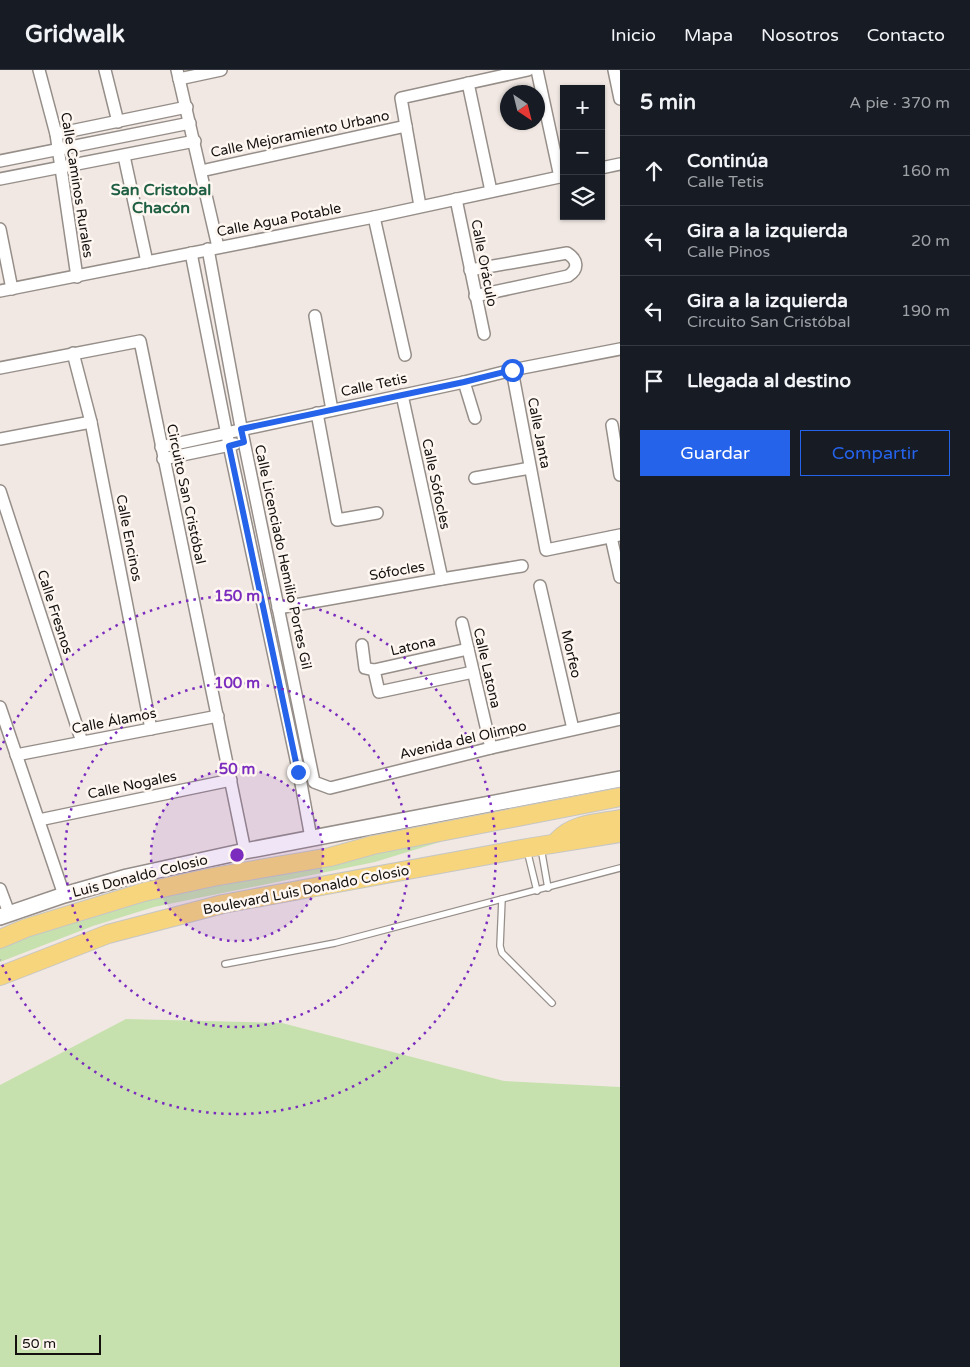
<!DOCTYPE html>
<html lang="es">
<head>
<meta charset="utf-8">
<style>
  :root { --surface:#171b24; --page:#242831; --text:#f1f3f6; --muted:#9ea1a6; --line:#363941; --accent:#2563eb }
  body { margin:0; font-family:"Varela Round",sans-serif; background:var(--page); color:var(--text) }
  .controls { position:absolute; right:15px; top:15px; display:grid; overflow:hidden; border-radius:0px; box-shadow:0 1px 4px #0004 }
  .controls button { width:45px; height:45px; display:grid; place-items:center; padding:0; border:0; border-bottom:1px solid var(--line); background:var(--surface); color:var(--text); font:25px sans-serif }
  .compass { position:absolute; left:500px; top:15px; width:45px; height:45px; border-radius:50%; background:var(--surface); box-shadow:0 1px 4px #0004; rotate:145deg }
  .scale { position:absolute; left:15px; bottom:12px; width:86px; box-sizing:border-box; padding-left:5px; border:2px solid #13100e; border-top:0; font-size:14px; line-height:18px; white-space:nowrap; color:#13100e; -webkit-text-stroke:4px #fef6f0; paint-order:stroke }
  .stop { position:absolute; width:15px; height:15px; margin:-11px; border:4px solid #2563eb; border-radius:50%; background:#fff }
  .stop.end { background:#2563eb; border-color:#fff; box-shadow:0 1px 5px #0008 }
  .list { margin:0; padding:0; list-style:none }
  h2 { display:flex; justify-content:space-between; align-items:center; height:65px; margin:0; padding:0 20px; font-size:21px }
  h2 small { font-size:16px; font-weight:400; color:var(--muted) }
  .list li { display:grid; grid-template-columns:32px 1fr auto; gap:15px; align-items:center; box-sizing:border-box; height:70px; padding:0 20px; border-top:1px solid var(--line) }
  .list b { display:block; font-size:19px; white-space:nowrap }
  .list p { margin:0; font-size:16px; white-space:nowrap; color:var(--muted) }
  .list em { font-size:16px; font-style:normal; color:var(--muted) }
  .actions { display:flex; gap:10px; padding:15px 20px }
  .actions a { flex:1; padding:11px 0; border:1px solid var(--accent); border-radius:0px; text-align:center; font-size:18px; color:var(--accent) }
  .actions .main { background:var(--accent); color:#fff }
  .icon { flex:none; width:28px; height:28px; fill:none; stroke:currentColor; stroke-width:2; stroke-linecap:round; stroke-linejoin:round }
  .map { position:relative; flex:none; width:620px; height:1297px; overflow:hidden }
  header { display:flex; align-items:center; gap:30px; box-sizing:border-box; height:70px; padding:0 25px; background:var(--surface); border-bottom:1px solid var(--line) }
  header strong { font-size:24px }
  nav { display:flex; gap:28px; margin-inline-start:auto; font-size:18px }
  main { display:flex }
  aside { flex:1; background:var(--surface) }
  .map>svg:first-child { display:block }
  .green { fill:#c7e1ae }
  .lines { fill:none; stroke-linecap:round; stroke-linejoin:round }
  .lane-casing { stroke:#968e89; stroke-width:8 }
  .street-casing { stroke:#968e89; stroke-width:14 }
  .secondary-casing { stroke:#968e89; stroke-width:18 }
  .primary-casing { stroke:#c6c6c5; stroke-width:20 }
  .lane { stroke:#fff; stroke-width:5.5 }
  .street { stroke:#fff; stroke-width:11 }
  .secondary { stroke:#fff; stroke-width:15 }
  .primary { stroke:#f7d57c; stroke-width:18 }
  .route { stroke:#2563eb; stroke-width:6 }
  .ring { fill:none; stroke:#7b2cbf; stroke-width:2.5; stroke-dasharray:2.5 5 }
  .labels { text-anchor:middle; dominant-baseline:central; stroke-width:5; stroke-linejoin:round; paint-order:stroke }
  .street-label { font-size:14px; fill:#13100e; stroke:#fef6f0 }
  .quarter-label { font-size:16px; font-weight:bold; fill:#1e5f43; stroke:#fef6f0 }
  .centre { fill:#7b2cbf; stroke:#fef6f0; stroke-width:2.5 }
  .ring-label { font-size:15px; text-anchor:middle; font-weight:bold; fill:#7b2cbf; stroke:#fef6f0; stroke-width:5; stroke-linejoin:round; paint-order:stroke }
</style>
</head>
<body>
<header>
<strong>Gridwalk</strong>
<nav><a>Inicio</a><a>Mapa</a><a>Nosotros</a><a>Contacto</a></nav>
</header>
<main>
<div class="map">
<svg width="620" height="1297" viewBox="0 0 620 1297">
  <rect width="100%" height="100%" fill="#f1e8e3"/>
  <g class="green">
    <polygon points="439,770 440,772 375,792 154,837 93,856 0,892 0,875 151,826"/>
    <polygon points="126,949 282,953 504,1011 620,1017 620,1297 0,1297 0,1015"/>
  </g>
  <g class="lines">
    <g class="lane-casing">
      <g id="lane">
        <polyline points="541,778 548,818"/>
        <polyline points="527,780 537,821"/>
        <polyline points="502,829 500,876 502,883 552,933"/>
        <polyline points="225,894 335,873 620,798"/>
      </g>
    </g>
    <g class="street-casing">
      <g id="street">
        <polyline points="39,0 56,64 77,207"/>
        <polyline points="105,0 118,52"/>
        <polyline points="177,0 218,177"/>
        <polyline points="537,0 560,107"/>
        <polyline points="614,0 620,29"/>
        <polyline points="179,9 221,0"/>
        <polyline points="468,13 491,121"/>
        <polyline points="56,64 187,37"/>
        <polyline points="124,86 147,192"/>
        <polyline points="0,91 190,53"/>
        <polyline points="601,98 620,94"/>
        <polyline points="201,101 406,56"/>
        <polyline points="0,109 195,71"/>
        <polyline points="456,129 484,264"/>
        <polyline points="420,136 401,28 528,0"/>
        <polyline points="374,147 405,285"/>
        <polyline points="0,159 12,219"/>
        <polyline points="208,179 240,352 314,712 330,718 491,678 620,649"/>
        <polyline points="191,183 229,375 300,708 311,768"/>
        <path d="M470,200L567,183C578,190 579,199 568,206L475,226"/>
        <polyline points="0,221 374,147 564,106"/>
        <polyline points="315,246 332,340"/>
        <polyline points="73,283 91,352 151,659"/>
        <polyline points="0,298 140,271 245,781"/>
        <polyline points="512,300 546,480 620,465"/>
        <polyline points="464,312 475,348"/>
        <polyline points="402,325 442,509"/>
        <polyline points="317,343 337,450 377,443"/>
        <polyline points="612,355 620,405"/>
        <polyline points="0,369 91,352"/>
        <polyline points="161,377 464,312 512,300 620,279"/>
        <polyline points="163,389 235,374"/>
        <polyline points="475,408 530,398"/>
        <polyline points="0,421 82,672"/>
        <polyline points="611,467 620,507"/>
        <polyline points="540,516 573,659"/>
        <polyline points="278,538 442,509 522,496"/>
        <polyline points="462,553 491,678"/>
        <polyline points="362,575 365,598 374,600 468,579"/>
        <polyline points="374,600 379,622 473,602"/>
        <polyline points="0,637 64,825"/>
        <polyline points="16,685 218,646"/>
        <polyline points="39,750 231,710"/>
        <polyline points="0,819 9,843"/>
      </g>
    </g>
    <g class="secondary-casing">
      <polyline id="secondary" points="0,847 64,825 127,807 245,781 620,709"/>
    </g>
    <g class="primary-casing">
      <g id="primary">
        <path d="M558,770C574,753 599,753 620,749"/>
        <polyline points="0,869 26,858 144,822 213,807 330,787 373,775 620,727"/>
        <polyline points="0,906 108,864 223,834 527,778 620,763"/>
      </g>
    </g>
    <use href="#lane" class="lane"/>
    <use href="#street" class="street"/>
    <use href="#secondary" class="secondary"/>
    <use href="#primary" class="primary"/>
  </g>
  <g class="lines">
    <polyline class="route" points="298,702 229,376 244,372 241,359 464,312 512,300"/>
  </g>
  <circle cx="237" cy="785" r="86" fill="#7b2cbf" fill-opacity=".12"/>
  <g class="ring">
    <circle cx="237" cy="785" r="86"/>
    <circle cx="237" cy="785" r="172"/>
    <path d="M0 680A259 259 0 1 1 0 890"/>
  </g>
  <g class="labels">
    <g class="street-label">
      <text transform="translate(300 64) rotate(-12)">Calle Mejoramiento Urbano</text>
      <text transform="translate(77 115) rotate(81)">Calle Caminos Rurales</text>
      <text transform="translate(279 150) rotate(-11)">Calle Agua Potable</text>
      <text transform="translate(484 193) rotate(79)">Calle Oráculo</text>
      <text transform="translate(374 315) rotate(-12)">Calle Tetis</text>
      <text transform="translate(539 363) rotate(79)">Calle Janta</text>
      <text transform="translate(436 414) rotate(78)">Calle Sófocles</text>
      <text transform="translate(186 424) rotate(78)">Circuito San Cristóbal</text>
      <text transform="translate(129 468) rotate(79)">Calle Encinos</text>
      <text transform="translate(283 487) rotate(78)">Calle Licenciado Hemilio Portes Gil</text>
      <text transform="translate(397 501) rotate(-10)">Sófocles</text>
      <text transform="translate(55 542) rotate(72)">Calle Fresnos</text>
      <text transform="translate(413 576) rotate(-13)">Latona</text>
      <text transform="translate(571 584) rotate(77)">Morfeo</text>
      <text transform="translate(487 598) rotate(77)">Calle Latona</text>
      <text transform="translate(114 651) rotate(-11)">Calle Álamos</text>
      <text transform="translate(463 670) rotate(-13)">Avenida del Olimpo</text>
      <text transform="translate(132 715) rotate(-12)">Calle Nogales</text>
      <text transform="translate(140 806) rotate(-14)">Luis Donaldo Colosio</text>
      <text transform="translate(306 820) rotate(-11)">Boulevard Luis Donaldo Colosio</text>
    </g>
    <g class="quarter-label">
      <text x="161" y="120">San Cristobal<tspan x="161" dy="18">Chacón</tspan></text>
    </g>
  </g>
  <circle cx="237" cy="785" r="8" class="centre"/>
  <g class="ring-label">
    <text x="237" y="531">150 m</text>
    <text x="237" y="618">100 m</text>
    <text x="237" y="704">50 m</text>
  </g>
</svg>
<div class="controls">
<button>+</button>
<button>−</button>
<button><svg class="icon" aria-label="layers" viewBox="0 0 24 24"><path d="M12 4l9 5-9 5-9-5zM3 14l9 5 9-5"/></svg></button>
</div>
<svg class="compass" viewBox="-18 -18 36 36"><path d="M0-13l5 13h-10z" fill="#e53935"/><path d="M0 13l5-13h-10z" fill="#9ea1a6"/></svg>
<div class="scale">50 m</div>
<div class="stop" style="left:512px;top:300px"></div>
<div class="stop end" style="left:298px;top:702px"></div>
</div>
<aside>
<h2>5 min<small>A pie · 370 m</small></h2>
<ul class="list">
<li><svg class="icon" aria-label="ahead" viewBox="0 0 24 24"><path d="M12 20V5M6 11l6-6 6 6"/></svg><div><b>Continúa</b><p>Calle Tetis</p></div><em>160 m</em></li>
<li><svg class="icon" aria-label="left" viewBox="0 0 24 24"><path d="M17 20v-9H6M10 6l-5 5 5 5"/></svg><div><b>Gira a la izquierda</b><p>Calle Pinos</p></div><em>20 m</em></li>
<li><svg class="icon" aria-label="left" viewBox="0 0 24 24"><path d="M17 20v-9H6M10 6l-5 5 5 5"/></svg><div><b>Gira a la izquierda</b><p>Circuito San Cristóbal</p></div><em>190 m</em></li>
<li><svg class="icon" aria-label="arrive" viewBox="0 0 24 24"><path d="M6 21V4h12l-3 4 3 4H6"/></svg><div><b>Llegada al destino</b></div></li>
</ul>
<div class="actions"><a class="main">Guardar</a><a>Compartir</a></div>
</aside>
</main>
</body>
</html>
